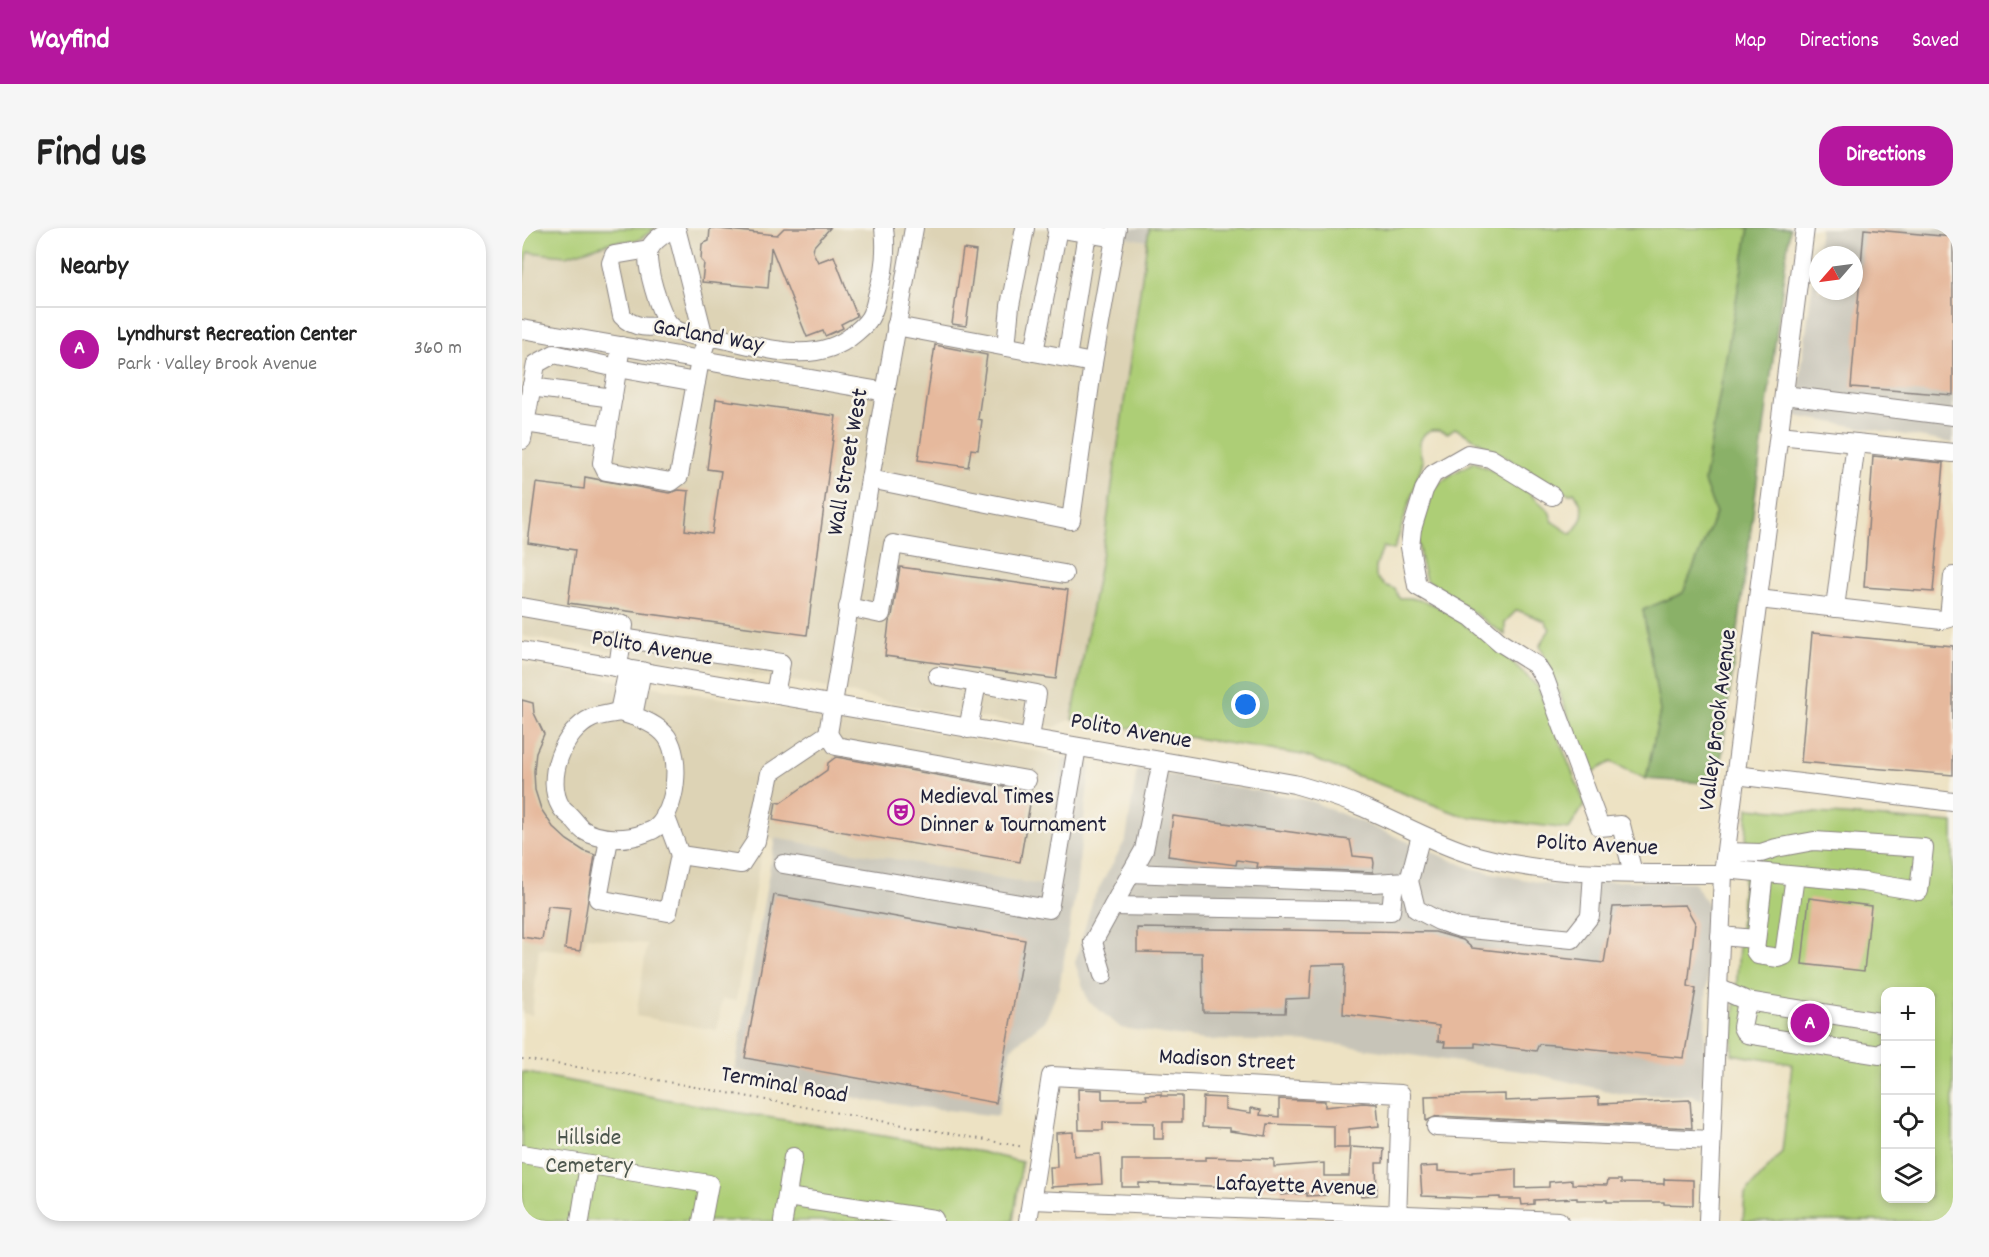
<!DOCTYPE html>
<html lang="en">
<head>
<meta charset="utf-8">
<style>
  :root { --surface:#fff; --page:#f6f6f6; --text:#222; --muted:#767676; --line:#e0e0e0; --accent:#b5179e }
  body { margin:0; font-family:Dekko,sans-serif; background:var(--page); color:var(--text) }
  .controls { position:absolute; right:18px; bottom:18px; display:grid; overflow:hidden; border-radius:12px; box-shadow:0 3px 9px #0003 }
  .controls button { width:54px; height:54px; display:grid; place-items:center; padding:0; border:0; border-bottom:2px solid var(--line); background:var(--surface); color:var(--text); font:30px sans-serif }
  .compass { position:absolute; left:1287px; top:18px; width:54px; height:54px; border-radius:50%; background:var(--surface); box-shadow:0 3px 9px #0003; rotate:242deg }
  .you { position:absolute; left:724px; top:477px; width:21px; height:21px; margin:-15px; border:4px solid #fff; border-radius:50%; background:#1a73e8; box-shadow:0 0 0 9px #1a73e833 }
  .badge { display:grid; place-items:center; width:39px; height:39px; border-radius:50%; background:var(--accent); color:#fff; font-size:20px; font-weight:700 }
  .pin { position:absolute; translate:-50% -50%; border:3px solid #fff; box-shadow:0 2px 6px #0006 }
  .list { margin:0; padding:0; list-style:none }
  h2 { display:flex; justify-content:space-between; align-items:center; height:78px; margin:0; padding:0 24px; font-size:26px }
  h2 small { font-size:20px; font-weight:400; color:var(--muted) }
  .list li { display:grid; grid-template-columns:39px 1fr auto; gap:18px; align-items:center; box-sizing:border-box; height:84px; padding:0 24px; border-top:2px solid var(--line) }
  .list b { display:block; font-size:22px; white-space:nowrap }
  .list p { margin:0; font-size:20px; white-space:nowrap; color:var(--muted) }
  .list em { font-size:20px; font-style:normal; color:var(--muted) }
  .icon { flex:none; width:33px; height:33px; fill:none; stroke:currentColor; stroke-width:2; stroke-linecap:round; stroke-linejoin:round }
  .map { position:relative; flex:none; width:1431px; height:993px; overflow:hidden; border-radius:24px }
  header { display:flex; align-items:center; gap:36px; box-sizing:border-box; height:84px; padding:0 30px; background:var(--accent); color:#fff }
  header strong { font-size:28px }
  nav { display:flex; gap:33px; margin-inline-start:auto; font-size:21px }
  .intro { display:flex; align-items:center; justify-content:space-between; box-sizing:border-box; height:144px; padding:0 36px }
  h1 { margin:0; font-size:42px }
  .button { padding:15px 27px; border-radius:24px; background:var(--accent); color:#fff; font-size:21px; font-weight:700 }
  main { display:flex; gap:36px; padding:0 36px }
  aside { flex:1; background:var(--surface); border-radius:24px; box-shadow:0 3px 9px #0003 }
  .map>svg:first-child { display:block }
  .built { fill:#ddd3b5 }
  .industrial { fill:#c7c4b8; fill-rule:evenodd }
  .green { fill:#adce76; stroke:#687858; stroke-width:1.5; fill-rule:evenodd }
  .forest { fill:#8ab167; stroke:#566a51; stroke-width:1.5 }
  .building { fill:#e6b99d }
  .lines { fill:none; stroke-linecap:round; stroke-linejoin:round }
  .minor-casing { stroke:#88827f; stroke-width:20 }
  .path { stroke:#88827f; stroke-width:2; stroke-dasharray:1.5 4.5; stroke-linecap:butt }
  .minor { stroke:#fff; stroke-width:18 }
  .labels { text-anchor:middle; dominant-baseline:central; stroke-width:5; stroke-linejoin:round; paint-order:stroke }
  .street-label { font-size:24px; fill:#22223b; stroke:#f7f3e8 }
  .poi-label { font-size:24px; fill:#22223b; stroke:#f7f3e8; text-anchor:start }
  .park-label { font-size:24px; fill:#4c564d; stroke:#f7f3e8 }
</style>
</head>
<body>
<header>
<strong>Wayfind</strong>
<nav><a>Map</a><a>Directions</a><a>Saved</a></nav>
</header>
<div class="intro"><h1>Find us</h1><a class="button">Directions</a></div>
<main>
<aside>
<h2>Nearby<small></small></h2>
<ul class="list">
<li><span class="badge">A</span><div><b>Lyndhurst Recreation Center</b><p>Park · Valley Brook Avenue</p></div><em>360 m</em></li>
</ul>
</aside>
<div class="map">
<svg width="1431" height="993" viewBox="0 0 1431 993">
  <rect width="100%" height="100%" fill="#f7f3e8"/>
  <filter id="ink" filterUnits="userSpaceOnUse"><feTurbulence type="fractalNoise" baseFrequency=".0167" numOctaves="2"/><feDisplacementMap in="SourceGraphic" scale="12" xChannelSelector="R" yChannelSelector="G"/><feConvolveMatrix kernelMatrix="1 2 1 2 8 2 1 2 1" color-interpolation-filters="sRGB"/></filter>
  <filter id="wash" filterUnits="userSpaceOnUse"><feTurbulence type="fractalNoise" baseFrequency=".008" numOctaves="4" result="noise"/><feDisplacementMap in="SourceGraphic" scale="24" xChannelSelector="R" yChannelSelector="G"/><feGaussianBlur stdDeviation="1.35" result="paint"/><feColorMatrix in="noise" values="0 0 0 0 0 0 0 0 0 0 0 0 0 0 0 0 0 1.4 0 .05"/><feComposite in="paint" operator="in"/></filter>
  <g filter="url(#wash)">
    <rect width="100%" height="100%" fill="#ede2c3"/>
    <g class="built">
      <polygon points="134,0 546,0 625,13 583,307 550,491 533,499 421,485 282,455 0,408 0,55 6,24 44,28 90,14 116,12"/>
      <polygon points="0,436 279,484 289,488 387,500 506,521 542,530 520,657 242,609 214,773 200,771 195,802 114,788 125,716 65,709 60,725 17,720 10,787 0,785"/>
    </g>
    <g class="industrial">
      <polygon points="546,0 627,0 625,13"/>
      <path d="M1298,0H1431V215L1273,188ZM1296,27H1332V63H1296Z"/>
      <polygon points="542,530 568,537 554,661 537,760 523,793 489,820 476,888 347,873 213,842 253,610 519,657"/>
      <polygon points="615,541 789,573 948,640 980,647 1030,657 1102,653 1171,654 1188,680 1180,872 1171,868 1099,866 1005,844 798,814 683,812 599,800 566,773 553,735 571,671 604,611"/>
    </g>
    <g class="green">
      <polygon points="0,0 134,0 116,12 90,14 44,28 6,24 0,55"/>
      <path d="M627,0H1227L1182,254L1194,285L1161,365L1121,382L1138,483L1124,551L1089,534L1069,545L1018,417L1028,401L1023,393L995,382L983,394V407L904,351L899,334L896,311L911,260L930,246L952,234L984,249L1006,264L1027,283L1031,294L1049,306C1064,289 1064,282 1052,264L1047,266L933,200L926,205C903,195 892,212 901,233L872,322L861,319L854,339V349L862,357L873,361L877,370C894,368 924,379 936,392L982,426L1016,459L1063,576L1047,601L941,588L781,527L550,491L583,307Z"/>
      <path d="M1226,580L1431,595V993H1221L1223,966L1260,924L1270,836L1210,826ZM1364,764H1408V970H1364Z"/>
      <polygon points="0,844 201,882 459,924 500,934 491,993 0,993"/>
    </g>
    <polygon class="forest" points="1227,0 1268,0 1196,556 1124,551 1138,483 1121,382 1161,365 1194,285 1182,254"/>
    <g id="blocks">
      <g class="building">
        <polygon points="188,0 255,7 262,0 308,0 292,18 291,24 296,34 312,28 335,88 319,96 321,100 319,101 303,108 301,103 285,109 249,19 246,60 180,54 182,35 179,32 180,16 187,13"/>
        <polygon points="1342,1 1431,9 1431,167 1329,159"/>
        <polygon points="441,21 454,23 444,98 430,96"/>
        <polygon points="413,117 465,127 456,191 460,192 456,222 449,221 446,239 396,232"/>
        <polygon points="194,171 314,188 285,407 46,375 53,322 6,315 14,255 62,261 63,249 147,265 157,262 167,263 163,302 190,306 199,243 185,241"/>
        <polygon points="1351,228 1422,235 1411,364 1342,359"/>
        <polygon points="378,339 546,362 534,451 363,428 367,394 370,388"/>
        <polygon points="1290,405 1431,418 1431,547 1279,534"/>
        <polygon points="0,472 11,475 12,485 22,506 14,524 12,543 13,562 19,581 31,599 45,612 62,623 73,627 58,723 43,721 48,680 26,678 20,712 0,709"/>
        <polygon points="314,529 510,564 498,634 251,592 254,574 258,575 305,542 306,535"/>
        <polygon points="651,588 828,612 831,628 851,630 852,635 851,644 735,639 736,635 715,632 714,637 646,628"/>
        <polygon points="252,667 503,712 474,875 223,830"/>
        <polygon points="1287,670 1349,678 1342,743 1280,736"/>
        <polygon points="1163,677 1173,695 1166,758 1174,761 1162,830 1032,817 1017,816 1014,823 953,815 953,819 922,819 923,814 916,813 917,798 821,786 823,736 790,737 788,770 764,771 763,785 681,784 680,725 615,724 615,700 913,704 941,712 950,720 1082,735 1091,679"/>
        <polygon points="556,861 580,862 580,871 625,871 624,867 639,866 639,868 660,868 660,894 641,894 641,911 632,911 632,895 581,894 581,902 557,902"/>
        <polygon points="983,866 983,873 1077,869 1077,876 1168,872 1170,900 915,888 904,893 903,868"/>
        <polygon points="681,869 703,870 703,881 729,885 729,880 739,882 738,887 757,889 757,871 803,873 803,879 841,875 855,876 857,898 827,901 827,920 812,920 812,898 746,896 744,908 708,903 708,900 680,899"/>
        <polygon points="551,904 552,928 578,926 580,956 529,959 528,939 535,939 534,905"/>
        <polygon points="829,919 862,921 861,935 854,935 855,967 839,968 838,964 803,963 804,967 785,968 785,965 759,967 759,961 642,956 617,955 617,959 600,959 600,932 684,932 684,929 752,931 752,939 802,935 802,948 827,948"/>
        <polygon points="916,938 916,943 950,945 950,944 994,941 994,960 1027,959 1027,954 1050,952 1050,956 1085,957 1086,952 1099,952 1099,955 1142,956 1142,951 1171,952 1171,977 1142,976 1142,974 1085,974 1085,972 1055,972 1055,970 1012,972 1012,976 1000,977 999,971 978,971 978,969 952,970 900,968 898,939"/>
      </g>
    </g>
  </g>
  <g filter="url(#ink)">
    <use href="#blocks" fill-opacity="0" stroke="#88827f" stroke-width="1.5"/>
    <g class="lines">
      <g class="minor-casing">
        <g id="minor">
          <path d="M151,0C142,6 131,12 127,22C122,35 138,87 148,97C157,107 175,108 188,110"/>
          <polyline points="154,0 182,109"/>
          <polyline points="534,0 593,10 595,0"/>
          <path d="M127,21L92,27L89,35L100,88C113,102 130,99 148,97"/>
          <polyline points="0,101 364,164"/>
          <path d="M99,118L80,235L84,243L149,254L157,248L178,132L184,114L188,110H196C240,119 294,139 332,106C339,100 347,94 350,85C353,80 354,73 355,68C362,46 365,23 362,0"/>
          <polyline points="484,119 488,78 503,0"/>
          <polyline points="512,124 536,0"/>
          <polyline points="545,130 565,5"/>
          <polyline points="571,135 593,10"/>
          <polyline points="9,159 91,170"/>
          <polyline points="1262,167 1431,188"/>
          <polyline points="3,195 85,207"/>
          <polyline points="1257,207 1431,225"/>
          <polyline points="0,212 14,136 32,126 95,140 174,154"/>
          <polyline points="348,251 549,292 571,135 374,98"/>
          <polyline points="1030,268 968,230 946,226 911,246 902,262 890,301 888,319 895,358 949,389 979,415 1014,437 1023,451 1078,599 1099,597 1111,645"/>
          <polyline points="1236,371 1420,392 1427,390 1431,348"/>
          <polyline points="0,379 102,397 96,439"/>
          <polyline points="326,379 359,386 371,316 542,346"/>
          <polyline points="1313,380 1334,215"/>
          <polyline points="100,410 259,435 253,466"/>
          <path d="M0,423L772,556C793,562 813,568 833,576C870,591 904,611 942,624C1026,651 1115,645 1201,646"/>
          <polyline points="416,448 515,466 508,510"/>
          <path d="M97,484C113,488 135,495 145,509C160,531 154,582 135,599C132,602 126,604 123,605C106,612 78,613 61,602C57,599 53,593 49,589C46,586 41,583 39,579C22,551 41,503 70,490C78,487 89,486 97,484Z"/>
          <polyline points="97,484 106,441"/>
          <polyline points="111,488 120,443"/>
          <polyline points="446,501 455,455"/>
          <polyline points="306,506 314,518 505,552"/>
          <polyline points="1214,547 1431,574"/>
          <polyline points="143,587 158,627"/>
          <polyline points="87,611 76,671 146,684 158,627 219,636 234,613 248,545 306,506 348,251 392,0"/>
          <polyline points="261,636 527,681 555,519"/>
          <polyline points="1202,641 1342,654 1397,663 1402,620 1292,613 1254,620 1239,625 1204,624"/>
          <polyline points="609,645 622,622 640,533"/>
          <polyline points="1242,645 1233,723 1236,727 1257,730 1262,728 1273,648"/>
          <polyline points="887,653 894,681 917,693 938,700 1050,711 1068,688 1071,645"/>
          <polyline points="591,678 869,683 872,654"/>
          <polyline points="1198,708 1234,711"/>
          <polyline points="581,747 571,714 609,645 851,655 887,653 899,607"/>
          <polyline points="1196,760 1225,773 1364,795"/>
          <polyline points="1225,773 1220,799 1222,803 1225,806 1358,827 1364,822"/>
          <polyline points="914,899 1189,912"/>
          <polyline points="0,926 187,956 180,993"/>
          <polyline points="265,969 412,991 412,993"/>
          <polyline points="510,972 1037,993"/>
          <polyline points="58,993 67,937"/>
          <polyline points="261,993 271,929"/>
          <polyline points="506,993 529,848 879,866 875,993"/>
          <polyline points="1186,993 1201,646 1283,0"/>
        </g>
      </g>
      <polyline class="path" points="0,831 102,846 502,919"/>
      <use href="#minor" class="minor"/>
    </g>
  </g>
  <defs>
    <g id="theatre-ring" transform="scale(1.35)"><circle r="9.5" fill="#f7f3e8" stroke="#b5179e" stroke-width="1.5"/><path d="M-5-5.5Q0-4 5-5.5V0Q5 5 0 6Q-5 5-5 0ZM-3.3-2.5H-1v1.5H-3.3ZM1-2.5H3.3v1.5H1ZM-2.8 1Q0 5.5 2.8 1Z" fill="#b5179e"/></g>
  </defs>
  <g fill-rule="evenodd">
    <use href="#theatre-ring" x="379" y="584"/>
  </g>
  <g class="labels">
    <g class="street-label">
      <text transform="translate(186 109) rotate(10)">Garland Way</text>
      <text transform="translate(327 234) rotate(-80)">Wall Street West</text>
      <text transform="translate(130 421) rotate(10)">Polito Avenue</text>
      <text transform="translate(1197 492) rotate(-83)">Valley Brook Avenue</text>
      <text transform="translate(609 504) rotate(10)">Polito Avenue</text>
      <text transform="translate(1075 618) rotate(3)">Polito Avenue</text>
      <text transform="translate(705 833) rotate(3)">Madison Street</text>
      <text transform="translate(262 858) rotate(10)">Terminal Road</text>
      <text transform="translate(774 959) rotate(2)">Lafayette Avenue</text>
    </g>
    <g class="poi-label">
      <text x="398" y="570">Medieval Times<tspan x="398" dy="28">Dinner &amp; Tournament</tspan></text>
    </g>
    <g class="park-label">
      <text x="67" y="911">Hillside<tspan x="67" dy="28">Cemetery</tspan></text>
    </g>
  </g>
</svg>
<div class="controls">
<button>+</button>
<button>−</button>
<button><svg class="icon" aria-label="locate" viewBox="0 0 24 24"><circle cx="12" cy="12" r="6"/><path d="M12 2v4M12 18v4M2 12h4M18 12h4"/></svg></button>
<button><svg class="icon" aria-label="layers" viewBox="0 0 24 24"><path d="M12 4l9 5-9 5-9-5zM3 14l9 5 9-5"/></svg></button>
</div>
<svg class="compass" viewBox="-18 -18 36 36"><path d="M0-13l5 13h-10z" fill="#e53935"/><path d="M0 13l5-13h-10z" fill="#767676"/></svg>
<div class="you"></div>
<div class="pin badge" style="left:1288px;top:795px">A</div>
</div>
</main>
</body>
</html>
